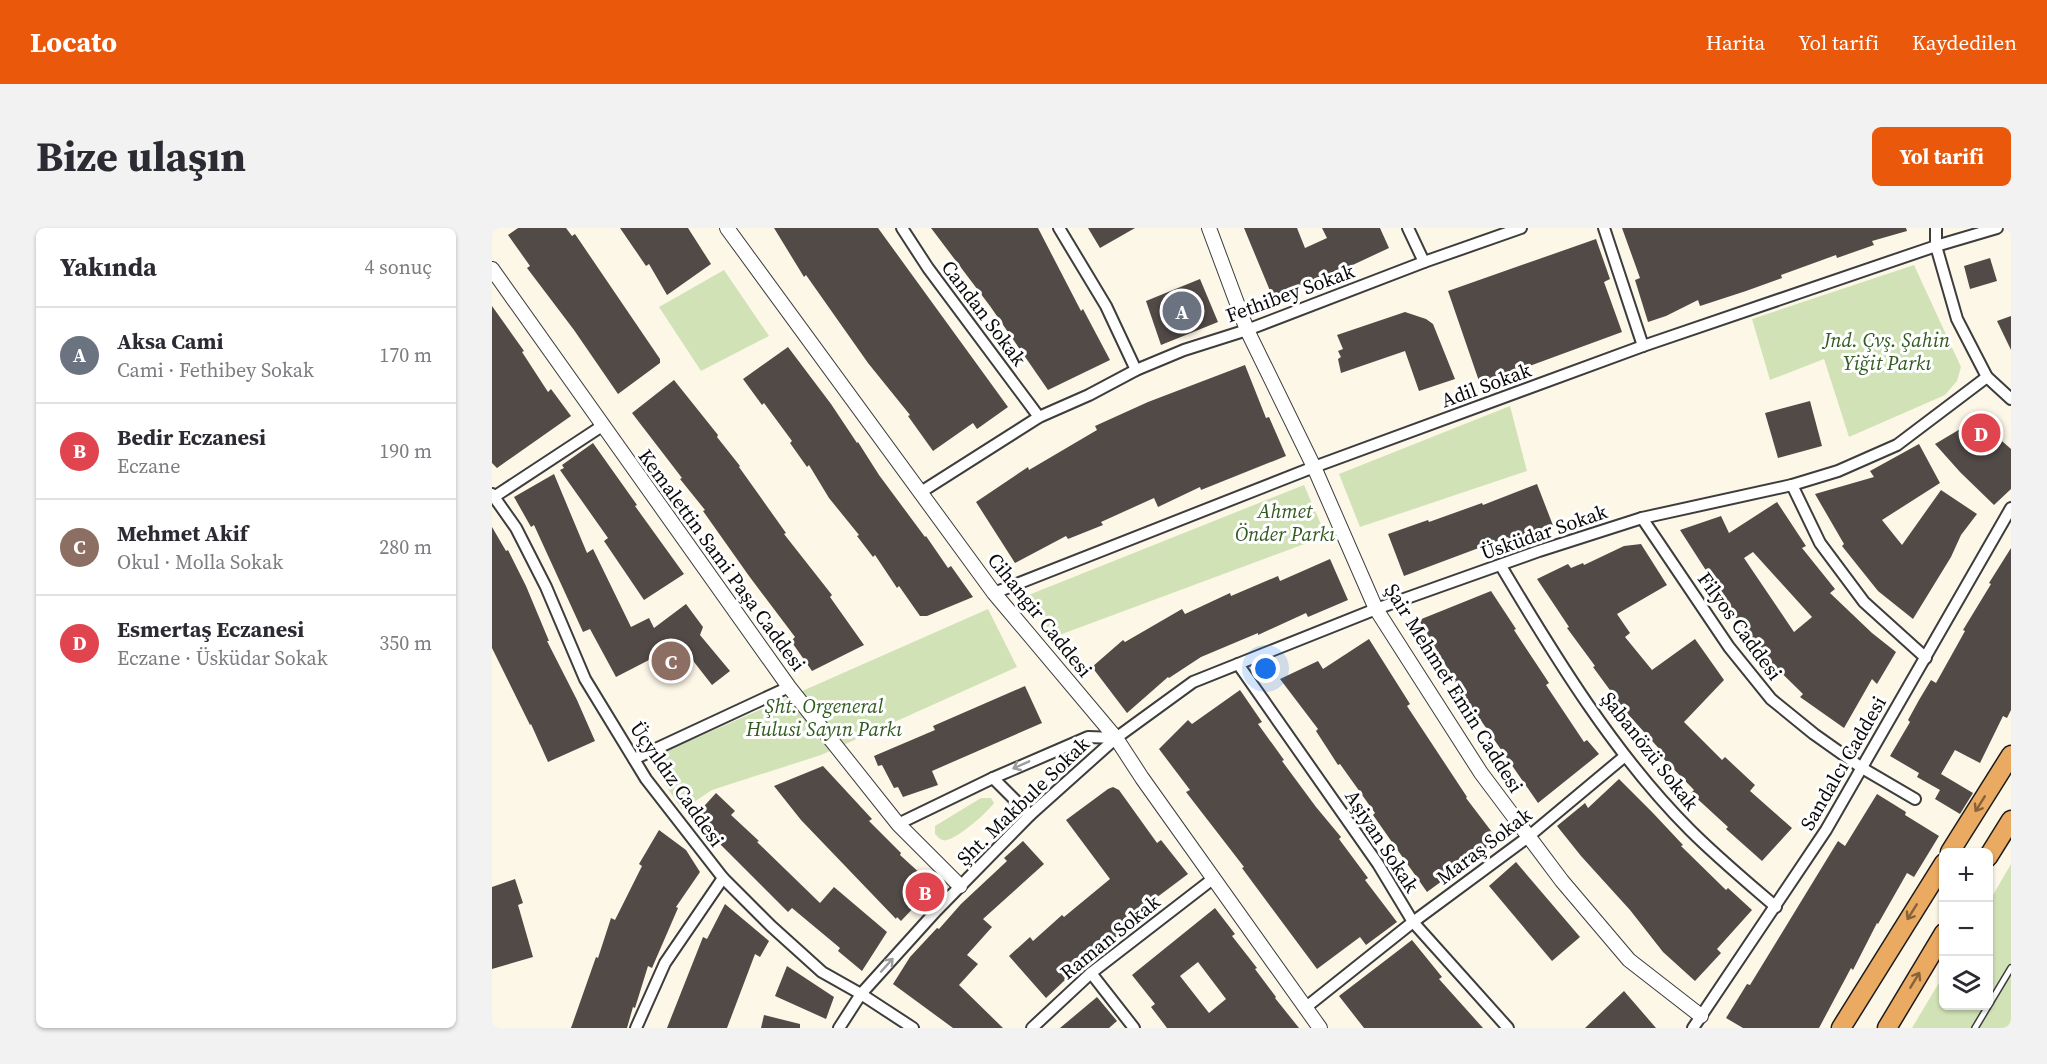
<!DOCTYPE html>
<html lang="tr">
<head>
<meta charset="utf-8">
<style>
  :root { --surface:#fff; --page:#f2f2f3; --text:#2b2b33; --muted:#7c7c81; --line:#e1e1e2; --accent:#ea580c }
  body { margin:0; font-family:"Source Serif 4",serif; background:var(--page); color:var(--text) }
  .controls { position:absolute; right:18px; bottom:18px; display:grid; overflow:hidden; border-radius:9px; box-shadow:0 2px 4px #0004 }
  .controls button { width:54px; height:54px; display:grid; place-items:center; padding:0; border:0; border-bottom:2px solid var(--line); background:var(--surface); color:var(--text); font:30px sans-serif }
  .you { position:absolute; left:774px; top:441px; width:21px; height:21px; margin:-15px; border:4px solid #fff; border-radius:50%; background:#1a73e8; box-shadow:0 0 0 9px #1a73e833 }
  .badge { display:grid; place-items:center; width:39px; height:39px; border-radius:50%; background:var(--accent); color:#fff; font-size:20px; font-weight:700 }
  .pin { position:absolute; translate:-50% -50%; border:3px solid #fff; box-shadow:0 2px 6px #0006 }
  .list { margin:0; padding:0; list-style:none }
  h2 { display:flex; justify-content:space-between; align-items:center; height:78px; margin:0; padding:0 24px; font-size:26px }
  h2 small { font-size:20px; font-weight:400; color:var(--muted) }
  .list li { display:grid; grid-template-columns:39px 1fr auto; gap:18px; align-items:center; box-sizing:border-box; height:96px; padding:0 24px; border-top:2px solid var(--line) }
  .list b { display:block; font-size:22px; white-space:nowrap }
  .list p { margin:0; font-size:20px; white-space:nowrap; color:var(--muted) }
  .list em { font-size:20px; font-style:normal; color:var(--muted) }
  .icon { flex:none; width:33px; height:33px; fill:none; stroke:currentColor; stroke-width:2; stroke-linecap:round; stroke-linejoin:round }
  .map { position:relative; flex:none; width:1519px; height:800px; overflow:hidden; border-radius:9px }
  header { display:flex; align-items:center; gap:36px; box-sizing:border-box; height:84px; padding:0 30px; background:var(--accent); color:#fff }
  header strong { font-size:28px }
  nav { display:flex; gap:33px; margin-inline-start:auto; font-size:21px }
  .intro { display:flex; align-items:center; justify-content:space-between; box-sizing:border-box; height:144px; padding:0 36px }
  h1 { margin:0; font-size:42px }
  .button { padding:15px 27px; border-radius:9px; background:var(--accent); color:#fff; font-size:21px; font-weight:700 }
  main { display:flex; gap:36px; padding:0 36px }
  aside { flex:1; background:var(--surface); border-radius:9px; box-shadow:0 2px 4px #0004 }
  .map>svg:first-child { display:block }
  .green { fill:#d1e3b6 }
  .building { fill:#514a47; fill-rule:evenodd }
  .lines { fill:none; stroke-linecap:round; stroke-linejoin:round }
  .service-casing { stroke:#3d3d3d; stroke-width:8 }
  .minor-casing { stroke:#3d3d3d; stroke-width:14 }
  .tertiary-casing { stroke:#3d3d3d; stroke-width:16 }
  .trunk-casing { stroke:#1b1b1b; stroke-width:21 }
  .service { stroke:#fff; stroke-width:5 }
  .minor { stroke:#fff; stroke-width:10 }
  .tertiary { stroke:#fff; stroke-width:14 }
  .trunk { stroke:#eaaa62; stroke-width:18 }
  .oneway { stroke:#9d9d9d }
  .oneway2 { stroke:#85623a }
  .labels { text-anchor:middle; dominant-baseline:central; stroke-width:6; stroke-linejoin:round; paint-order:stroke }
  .street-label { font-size:20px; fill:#0a0a0a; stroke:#fff }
  .park-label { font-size:20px; font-style:italic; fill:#315a21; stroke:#fff }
</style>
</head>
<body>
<header>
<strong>Locato</strong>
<nav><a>Harita</a><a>Yol tarifi</a><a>Kaydedilen</a></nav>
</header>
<div class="intro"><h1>Bize ulaşın</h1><a class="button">Yol tarifi</a></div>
<main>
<aside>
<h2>Yakında<small>4 sonuç</small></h2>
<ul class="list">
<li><span class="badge" style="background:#6b7280">A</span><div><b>Aksa Cami</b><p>Cami · Fethibey Sokak</p></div><em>170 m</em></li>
<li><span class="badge" style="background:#e0444e">B</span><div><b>Bedir Eczanesi</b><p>Eczane</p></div><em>190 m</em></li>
<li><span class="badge" style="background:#8d6e63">C</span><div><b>Mehmet Akif</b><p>Okul · Molla Sokak</p></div><em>280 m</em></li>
<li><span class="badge" style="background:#e0444e">D</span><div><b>Esmertaş Eczanesi</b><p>Eczane · Üsküdar Sokak</p></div><em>350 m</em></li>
</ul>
</aside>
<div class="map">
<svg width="1519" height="800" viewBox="0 0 1519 800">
  <rect width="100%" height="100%" fill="#fdf7e8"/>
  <g class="green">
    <polygon points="1422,37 1469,139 1465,153 1453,167 1357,209 1332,131 1278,152 1260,91"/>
    <polygon points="232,42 277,108 209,143 167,79"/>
    <polygon points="1018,178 1035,243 868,299 847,246"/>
    <polygon points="812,257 834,308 562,409 534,368"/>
    <polygon points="496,381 525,439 329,527 220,562 190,582 160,537 170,525"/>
    <path d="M489,570H499L502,575C496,584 466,610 455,612C450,614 446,609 443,606V598Z"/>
    <polygon points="1519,636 1519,800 1420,800 1451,748 1452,778 1496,778 1497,674"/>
  </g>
  <g class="building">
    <polygon points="26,0 74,0 80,8 83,6 168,131 168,135 126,166 82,102 35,40 38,38 16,7"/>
    <polygon points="128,0 196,0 219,36 175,67 157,36 154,38"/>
    <polygon points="282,0 386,0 516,179 485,201 481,195 441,223 416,188 418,187 376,135 314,47 312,49"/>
    <polygon points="439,0 546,0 589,83 591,81 618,132 556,162 498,78"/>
    <polygon points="596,0 643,0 608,20"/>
    <polygon points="752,0 805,0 813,20 835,10 830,0 888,0 897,20 850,42 850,40 781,70"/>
    <polygon points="1130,0 1414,0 1415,3 1380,13 1382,17 1345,30 1344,27 1289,47 1290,50 1254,63 1208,78 1206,72 1174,88 1156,94 1143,52 1148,50"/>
    <polygon points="1104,11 1118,51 1112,54 1130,104 988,156 956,63"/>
    <polygon points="1498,30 1505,53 1478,61 1472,38"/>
    <polygon points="708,51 726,94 669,117 654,73"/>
    <polygon points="0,78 32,123 30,124 56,164 59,161 79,188 5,240 0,235"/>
    <polygon points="913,84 934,91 941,96 963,151 927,163 913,123 849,145 846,131 849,129 846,123 851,121 845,107"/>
    <polygon points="1519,88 1519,122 1505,93"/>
    <polygon points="296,119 339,176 365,215 366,214 387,247 433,309 434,308 456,340 459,338 481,369 435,388 428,388 407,358 405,360 383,327 381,329 365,308 367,307 337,270 317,237 315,239 298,215 300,213 272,175 270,177 251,151"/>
    <polygon points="753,137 774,190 777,189 794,228 709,262 708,259 666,279 662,270 609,294 611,297 576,311 574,308 523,335 484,274 536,239 537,242 605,202 603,198 656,174"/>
    <polygon points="182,152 226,207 225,209 248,238 247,239 294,305 292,306 340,367 338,369 372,417 320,443 299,413 303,409 257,348 211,283 213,282 188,251 190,250 140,185"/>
    <polygon points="1318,173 1330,218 1286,230 1273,185"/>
    <polygon points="1485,191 1519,221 1519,261 1502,277 1468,244 1443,216"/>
    <polygon points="101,215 145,277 143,278 192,346 152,372 112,313 116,310 68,242 72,240 70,237"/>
    <polygon points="1427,216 1448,255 1390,292 1410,317 1449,262 1485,286 1469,307 1459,329 1421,391 1386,363 1350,318 1352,316 1323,266 1382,249 1378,243"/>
    <polygon points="62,246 95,325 101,321 139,399 157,390 162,400 194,376 211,399 208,407 238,443 220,457 188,416 124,449 98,401 91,404 42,297 39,299 22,269"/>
    <polygon points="1045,256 1062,300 1019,316 1016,309 912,348 896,306 936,292 937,294 990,275 991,277"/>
    <path d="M1285,274L1314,318L1310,320L1343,361L1338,365L1380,405L1404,424L1385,456L1380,451L1352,500L1308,469L1311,466L1267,423L1232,373L1233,372L1188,302L1229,288L1237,305ZM1261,324L1320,389L1302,404L1252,330Z"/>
    <polygon points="0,299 14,323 16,322 34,358 57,413 55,413 85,472 103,513 56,534 39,496 38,497 0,420"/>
    <polygon points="1149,316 1175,357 1125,386 1138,405 1133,409 1160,442 1203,411 1232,452 1192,494 1230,532 1233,529 1263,557 1258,563 1300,600 1270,633 1234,601 1236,599 1199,565 1202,562 1168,527 1171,525 1134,484 1101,439 1103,438 1075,400 1077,399 1045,351 1076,336 1079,340 1091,335 1092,337 1132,318"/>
    <polygon points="1519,320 1519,482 1515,490 1511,488 1488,535 1463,522 1449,546 1481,565 1468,586 1443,571 1448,562 1425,549 1427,545 1398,528 1418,494 1416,492 1427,472 1439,452 1444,455 1473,403 1471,402 1499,356 1497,355"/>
    <polygon points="838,331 856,372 816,389 814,385 766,407 766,405 709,429 677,450 676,449 635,485 600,439 631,412 633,414 690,381 693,386 738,365 739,368 786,348 788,353"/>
    <polygon points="999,363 1024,401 1022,402 1057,455 1054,457 1092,514 1095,512 1107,526 1046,575 954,442 956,441 927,392"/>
    <polygon points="877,411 918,476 915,478 975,569 974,570 1006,612 935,664 881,587 883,585 848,536 846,537 824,503 826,501 788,451 826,433 831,441"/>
    <polygon points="533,458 550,495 440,543 446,557 411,569 406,559 402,560 390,537 386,538 382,528 443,502 441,498"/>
    <polygon points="748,462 770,494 766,496 792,532 790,533 824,579 849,609 847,611 876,650 873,652 905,694 874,717 868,709 825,741 750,640 752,639 694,564 698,562 667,521 696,492 700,496"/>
    <polygon points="331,538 380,591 377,593 409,625 408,627 442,658 409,693 405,689 404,691 309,592 282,558"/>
    <polygon points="1127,551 1160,584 1191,617 1189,618 1234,662 1236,660 1260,682 1225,721 1229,725 1203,753 1171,724 1138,682 1089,628 1065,598 1093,575 1096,580"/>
    <polygon points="621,559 627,562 665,615 669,612 696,646 664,670 667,674 612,719 610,717 554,770 517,728 538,709 541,713 570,687 572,689 618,651 574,592 616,561"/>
    <polygon points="224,565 243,583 239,587 267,613 265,614 328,675 342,659 395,704 370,743 346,723 348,720 300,680 296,684 228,616 232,612 205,586"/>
    <polygon points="1385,566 1414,584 1413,587 1447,608 1422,649 1415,645 1386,696 1385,695 1361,742 1359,740 1327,800 1251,800 1234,790 1255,756 1258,757 1346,613 1353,618"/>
    <polygon points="167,602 194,622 208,644 184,679 186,680 160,740 156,738 143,780 141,779 135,800 79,800 104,729 106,730 119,690 123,692 150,638 147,636"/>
    <polygon points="531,613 552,636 491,691 500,699 475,727 486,736 467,757 511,800 461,800 401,756 418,729 445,700 447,701 469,676 515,633 512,630"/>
    <polygon points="1024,634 1088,709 1060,733 997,658"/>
    <polygon points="23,651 31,675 26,677 41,729 0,741 0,659"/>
    <polygon points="233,676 277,713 268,729 263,726 235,800 175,800 211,709 215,711"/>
    <path d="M723,680L743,706L740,708L765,740L763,741L784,769L783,770L807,800H675L659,779L663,776L640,747ZM706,734L734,771L717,785L688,748Z"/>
    <polygon points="920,712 950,749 947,751 991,800 872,800 847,768"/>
    <polygon points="295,738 342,769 334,791 283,768"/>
    <polygon points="1132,763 1164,800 1093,800"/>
    <polygon points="605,769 625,793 617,800 568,800"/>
    <polygon points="272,787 308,796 308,800 269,800"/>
  </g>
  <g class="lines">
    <g class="service-casing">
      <polyline id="service" points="1483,800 1519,740"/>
    </g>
    <g class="minor-casing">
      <g id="minor">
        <polyline points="410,0 436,40 547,189"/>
        <polyline points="567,0 614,78 644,142"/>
        <polyline points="916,0 932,34"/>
        <polyline points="1112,0 1151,118"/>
        <polyline points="1444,0 1444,18 1465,91 1495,149 1519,171"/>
        <polyline points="1300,257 1328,315 1372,374 1434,430"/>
        <polyline points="429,264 547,189 597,167 644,142 692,122 755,102 932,34 1029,0"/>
        <polyline points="0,266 24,300 54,359 93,451 154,551 231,650 279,698 330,744 369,766 421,800"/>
        <polyline points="2,269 110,198"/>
        <polyline points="1150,290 1237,419 1279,471 1322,506 1370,540 1423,571"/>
        <path d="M1009,338C1063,429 1123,527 1198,602C1225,629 1255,654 1284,679"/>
        <polyline points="502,365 822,239 1151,118 1444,18 1505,0"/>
        <polyline points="746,436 886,636 921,694 1016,800"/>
        <polyline points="142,531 297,459"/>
        <polyline points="501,550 538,587"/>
        <polyline points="406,596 501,550 596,509 624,510"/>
        <polyline points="599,745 642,800"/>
        <polyline points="813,780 921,694 1036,609 1133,528"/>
        <polyline points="144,800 173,735 231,650"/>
        <polyline points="347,800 369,766 444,683 538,587 624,510 701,454 884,381 1047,323 1150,290 1300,257 1346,243 1405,217 1495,149"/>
        <polyline points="540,800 599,745 722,650"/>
        <polyline points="1201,800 1334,602 1519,280"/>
      </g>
    </g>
    <g class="tertiary-casing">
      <g id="tertiary">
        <polyline points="235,0 502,365 624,510 650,550 828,800"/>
        <polyline points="717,0 755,102 822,239 884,381 989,545 1070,653 1137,732 1209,788"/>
        <polyline points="0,41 297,459 406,596 468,658"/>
      </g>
    </g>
    <g class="trunk-casing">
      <g id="trunk">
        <polyline points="1458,624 1519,527"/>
        <polyline points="1496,629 1519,592"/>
        <polyline points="1349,800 1452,635"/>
        <polyline points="1395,800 1452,705"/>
      </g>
    </g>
    <use href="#service" class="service"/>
    <use href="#minor" class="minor"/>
    <use href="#tertiary" class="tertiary"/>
    <use href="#trunk" class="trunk"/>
  </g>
  <defs><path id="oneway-shaft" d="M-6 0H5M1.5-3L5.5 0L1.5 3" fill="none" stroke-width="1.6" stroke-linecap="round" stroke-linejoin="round" transform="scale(1.5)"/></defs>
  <g class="oneway">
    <use href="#oneway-shaft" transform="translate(529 537) rotate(156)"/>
    <use href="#oneway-shaft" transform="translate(395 737) rotate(-48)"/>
  </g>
  <g class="oneway2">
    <use href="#oneway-shaft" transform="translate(1488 576) rotate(122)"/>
    <use href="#oneway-shaft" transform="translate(1420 684) rotate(122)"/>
    <use href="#oneway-shaft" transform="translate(1423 752) rotate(-59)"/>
  </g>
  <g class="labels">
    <g class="street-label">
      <text transform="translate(798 65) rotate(-20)">Fethibey Sokak</text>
      <text transform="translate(492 85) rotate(53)">Candan Sokak</text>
      <text transform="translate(994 157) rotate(-20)">Adil Sokak</text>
      <text transform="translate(1052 304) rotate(-19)">Üsküdar Sokak</text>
      <text transform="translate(230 332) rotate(54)">Kemalettin Sami Paşa Caddesi</text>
      <text transform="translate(548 387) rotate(51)">Cihangir Caddesi</text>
      <text transform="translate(1248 398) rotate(54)">Filyos Caddesi</text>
      <text transform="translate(962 460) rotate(58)">Şair Mehmet Emin Caddesi</text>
      <text transform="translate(1158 523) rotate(52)">Şabanözü Sokak</text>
      <text transform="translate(1351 535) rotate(-60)">Sandalcı Caddesi</text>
      <text transform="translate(185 556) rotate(55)">Üçyıldız Caddesi</text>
      <text transform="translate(531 573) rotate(-44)">Şht. Makbule Sokak</text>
      <text transform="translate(890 613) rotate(57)">Aşiyan Sokak</text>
      <text transform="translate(992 618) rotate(-37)">Maraş Sokak</text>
      <text transform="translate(618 709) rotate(-39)">Raman Sokak</text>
    </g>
    <g class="park-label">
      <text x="1395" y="112">Jnd. Çvş. Şahin<tspan x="1395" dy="23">Yiğit Parkı</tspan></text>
      <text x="793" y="283">Ahmet<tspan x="793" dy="23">Önder Parkı</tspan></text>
      <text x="332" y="478">Şht. Orgeneral<tspan x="332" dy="23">Hulusi Sayın Parkı</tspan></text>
    </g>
  </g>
</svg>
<div class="controls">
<button>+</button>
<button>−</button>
<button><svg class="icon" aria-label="layers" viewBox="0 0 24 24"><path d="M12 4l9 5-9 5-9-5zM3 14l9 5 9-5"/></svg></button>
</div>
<div class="you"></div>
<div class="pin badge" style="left:690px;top:83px;background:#6b7280">A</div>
<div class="pin badge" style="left:433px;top:664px;background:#e0444e">B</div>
<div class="pin badge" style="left:179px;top:433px;background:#8d6e63">C</div>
<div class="pin badge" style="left:1489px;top:205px;background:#e0444e">D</div>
</div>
</main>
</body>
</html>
